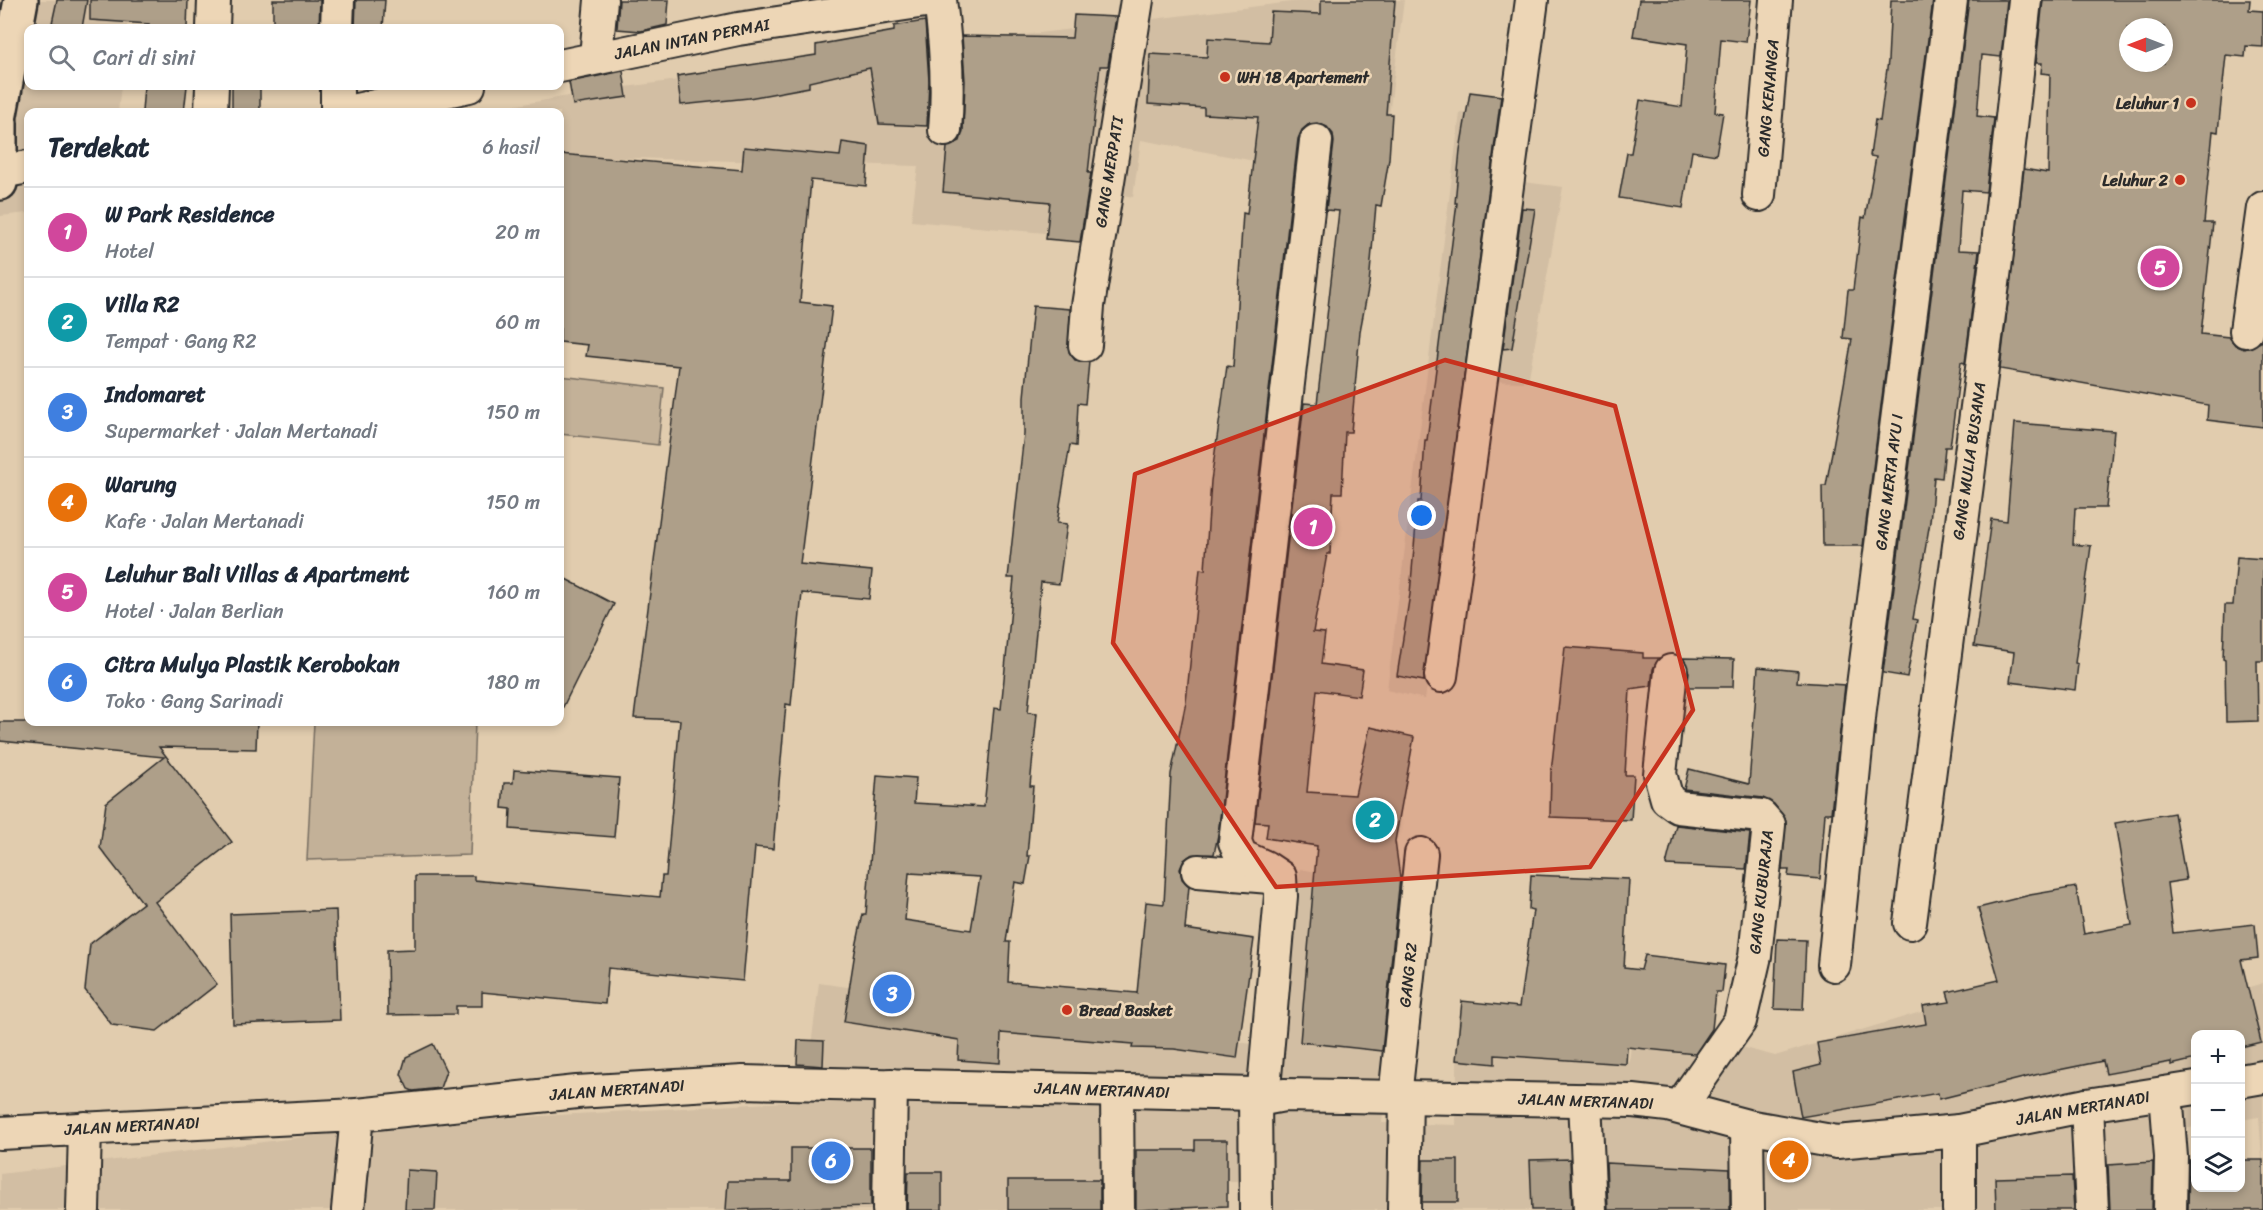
<!DOCTYPE html>
<html lang="id">
<head>
<meta charset="utf-8">
<style>
  :root { --surface:#fff; --page:#f6f6f7; --text:#1f2937; --muted:#747a83; --line:#e0e1e3; --accent:#b45309 }
  body { margin:0; font-family:Sriracha,sans-serif; background:var(--page); color:var(--text) }
  .controls { position:absolute; right:18px; bottom:18px; display:grid; overflow:hidden; border-radius:12px; box-shadow:0 3px 9px #0003 }
  .controls button { width:54px; height:54px; display:grid; place-items:center; padding:0; border:0; border-bottom:2px solid var(--line); background:var(--surface); color:var(--text); font:30px sans-serif }
  .compass { position:absolute; left:2119px; top:18px; width:54px; height:54px; border-radius:50%; background:var(--surface); box-shadow:0 3px 9px #0003; rotate:270deg }
  .you { position:absolute; left:1422px; top:516px; width:21px; height:21px; margin:-15px; border:4px solid #fff; border-radius:50%; background:#1a73e8; box-shadow:0 0 0 9px #1a73e833 }
  .badge { display:grid; place-items:center; width:39px; height:39px; border-radius:50%; background:var(--accent); color:#fff; font-size:20px; font-weight:700 }
  .pin { position:absolute; translate:-50% -50%; border:3px solid #fff; box-shadow:0 2px 6px #0006 }
  .list { margin:0; padding:0; list-style:none }
  h2 { display:flex; justify-content:space-between; align-items:center; height:78px; margin:0; padding:0 24px; font-size:26px }
  h2 small { font-size:20px; font-weight:400; color:var(--muted) }
  .list li { display:grid; grid-template-columns:39px 1fr auto; gap:18px; align-items:center; box-sizing:border-box; height:90px; padding:0 24px; border-top:2px solid var(--line) }
  .list b { display:block; font-size:22px; white-space:nowrap }
  .list p { margin:0; font-size:20px; white-space:nowrap; color:var(--muted) }
  .list em { font-size:20px; font-style:normal; color:var(--muted) }
  .icon { flex:none; width:33px; height:33px; fill:none; stroke:currentColor; stroke-width:2; stroke-linecap:round; stroke-linejoin:round }
  .map { position:relative; flex:none; width:2263px; height:1210px; overflow:hidden }
  .search { position:absolute; background:var(--surface); box-shadow:0 3px 9px #0003; left:24px; top:24px; width:540px; height:66px; display:flex; align-items:center; gap:15px; box-sizing:border-box; padding:0 21px; border-radius:12px; color:var(--muted); font-size:22px }
  .panel { position:absolute; background:var(--surface); box-shadow:0 3px 9px #0003; left:24px; top:108px; width:540px; height:618px; border-radius:12px }
  .map>svg:first-child { display:block }
  .built { fill:#d2bea3 }
  .green { fill:#c3b198; stroke:#776e62; stroke-width:1.5 }
  .building { fill:#ae9f89; stroke:#2b2b2b; stroke-width:1.5; fill-rule:evenodd }
  .lines { fill:none; stroke-linecap:round; stroke-linejoin:round }
  .minor-casing { stroke:#2b2b2b; stroke-width:36 }
  .major-casing { stroke:#2b2b2b; stroke-width:38 }
  .minor { stroke:#edd6b6; stroke-width:32 }
  .major { stroke:#edd6b6; stroke-width:33 }
  .marked { fill:#c8321e; fill-opacity:0.2; stroke:#c8321e; stroke-width:4.5; stroke-linejoin:round }
  .poi-dot { fill:#c8321e; stroke:#edd6b6; stroke-width:2 }
  .labels { text-anchor:middle; dominant-baseline:central; stroke-width:5; stroke-linejoin:round; paint-order:stroke }
  .street-label { font-size:16px; fill:#2b2b2b; stroke:#edd6b6 }
  .poi-label { font-size:16px; font-weight:bold; fill:#2b2b2b; stroke:#edd6b6; text-anchor:start }
</style>
</head>
<body>
<div class="map">
<svg width="2263" height="1210" viewBox="0 0 2263 1210">
  <rect width="100%" height="100%" fill="#e1ccae"/>
  <filter id="ink" filterUnits="userSpaceOnUse"><feTurbulence type="fractalNoise" baseFrequency=".0167" numOctaves="2"/><feDisplacementMap in="SourceGraphic" scale="12" xChannelSelector="R" yChannelSelector="G"/><feConvolveMatrix kernelMatrix="1 2 1 2 8 2 1 2 1" color-interpolation-filters="sRGB"/></filter>
  <g filter="url(#ink)">
    <g class="built">
      <polygon points="0,0 130,0 127,28 28,28 28,86 121,86 118,112 28,112 28,213 0,216"/>
      <polygon points="1307,0 1404,0 1380,184 1141,140 1133,197 1056,181 1045,233 911,221 918,166 560,156 560,112 491,112 490,110 596,91 917,48"/>
      <polygon points="1460,113 1506,116 1500,179 1563,187 1528,382 1475,381 1425,699 1387,690"/>
      <polygon points="1300,869 1406,887 1382,1123 1456,1125 1458,1016 1629,1063 1634,1019 1775,1056 2130,949 2142,1019 2263,983 2263,1173 2259,1117 2241,1120 2240,1034 2196,1034 2195,1127 2154,1134 2155,1210 1261,1210 1260,1180 1182,1183 1182,1210 0,1210 0,1174 419,1123 804,1101 819,983 1273,1047"/>
    </g>
    <g class="green">
      <polygon points="560,376 664,388 658,445 560,434"/>
      <polygon points="314,722 475,722 470,855 307,860"/>
    </g>
    <g class="building">
      <polygon points="57,0 87,0 82,28 52,23"/>
      <polygon points="90,0 188,0 187,28 149,28 149,24 90,20"/>
      <polygon points="273,0 320,0 319,28 273,28"/>
      <polygon points="356,0 385,0 383,28 355,28"/>
      <polygon points="619,0 669,0 667,25 641,31 617,29"/>
      <path d="M1321,0H1395L1386,114H1392L1389,159L1381,206L1376,205L1369,284L1360,331L1351,432H1345L1342,493H1333L1330,554H1327L1313,632L1325,633L1321,664L1363,670L1359,696L1317,690L1307,792L1355,795L1370,727L1414,737L1395,841L1400,878L1382,1051L1300,1042L1317,846L1266,838L1268,823L1255,822L1304,403L1317,404L1339,211L1326,210L1334,142L1333,134L1327,127L1317,123L1309,124L1302,130L1298,139L1218,835L1214,854L1191,855L1184,860L1180,869L1182,879L1189,886L1185,929L1254,939L1237,1058L1174,1049L1132,1048L1133,1044L1001,1033L1000,1063L958,1060L959,1040L844,1022L855,952L863,914H866L877,775L916,778L914,803L984,807L994,708L1001,709L1014,578H1008L1024,434V397L1033,306L1070,309L1069,352L1075,360L1089,362L1085,404L1078,403L1076,446L1070,445L1057,523L1067,524L1059,584L1041,582L1028,712L1037,713L1030,786H1033L1027,856H1030L1025,884L1015,882L1006,942H1010L1008,982L1137,993L1146,902L1164,904L1171,774L1186,702L1200,569L1205,570L1211,481L1227,366L1233,367L1243,213L1247,214L1258,117L1204,114V108L1148,104L1150,54L1207,57L1208,38L1269,42L1271,12L1321,14ZM909,873L980,877L971,930L905,920Z"/>
      <polygon points="1639,0 1751,0 1746,42 1721,39 1715,112 1723,113 1716,155 1692,151 1683,208 1619,198 1627,153 1631,153 1640,100 1682,107 1687,44 1633,36"/>
      <polygon points="1891,0 1933,0 1863,546 1823,546 1822,486 1826,486 1852,339 1843,338 1848,290 1853,290 1862,217 1865,218 1876,157 1870,156 1875,120 1880,121 1888,61"/>
      <polygon points="1969,0 2007,0 2001,57 1982,55 1977,116 1994,118 1986,192 1962,190 1958,250 1979,251 1965,363 1961,362 1950,447 1945,447 1942,478 1934,477 1930,522 1913,619 1917,620 1907,677 1883,673"/>
      <path d="M2043,0H2250L2249,10L2263,11V47L2246,46L2245,57L2226,55L2218,132L2213,131L2204,223H2213L2201,334L2229,337L2235,345L2244,349L2263,341V427L2207,420L2208,405L2000,369L2024,169L2048,173L2050,74L2041,73L2042,63H2036ZM2128,27H2164V63H2128Z"/>
      <polygon points="1074,15 1116,17 1108,66 1100,66 1088,173 1091,173 1080,242 1046,239 1050,202 943,192 947,147 960,141 963,131 965,81 962,36 1072,38"/>
      <polygon points="925,21 929,81 927,126 879,124 870,68 809,82 809,87 749,98 681,105 677,76 816,55 816,45 894,31 894,26"/>
      <polygon points="623,71 627,97 573,105 569,82"/>
      <polygon points="144,86 187,86 184,112 142,112"/>
      <rect x="232" y="86" width="28" height="26"/>
      <polygon points="1470,92 1501,96 1424,681 1397,676 1410,594 1418,501 1421,501 1425,440 1427,440 1457,203 1455,203 1460,150"/>
      <polygon points="842,142 869,146 866,186 811,180 800,302 832,306 800,564 872,571 869,599 802,593 791,705 786,704 773,849 755,847 743,981 608,968 605,1004 482,992 482,1006 456,1006 456,1014 388,1015 387,950 415,949 415,876 474,876 474,880 660,897 662,876 666,876 680,720 634,718 679,366 586,356 588,345 560,342 560,154 742,170 744,147 840,156"/>
      <polygon points="1522,208 1535,209 1512,348 1503,349"/>
      <polygon points="2015,423 2114,431 2106,508 2075,508 2073,544 2091,546 2075,663 2078,664 2075,690 2010,682 2014,652 1974,646 1991,519 2007,521"/>
      <polygon points="2237,557 2263,559 2263,661 2257,661 2258,721 2226,722 2225,660 2223,659 2225,605 2233,605"/>
      <polygon points="560,576 614,604 560,713"/>
      <polygon points="1565,647 1643,653 1643,658 1659,658 1653,669 1651,686 1630,689 1625,775 1634,775 1631,820 1550,817 1551,772"/>
      <polygon points="1683,658 1734,659 1733,687 1687,687 1689,672"/>
      <polygon points="1758,667 1798,671 1797,682 1845,685 1831,813 1825,813 1820,879 1788,876 1789,870 1782,870 1786,820 1774,804 1763,798 1684,789 1689,769 1749,784"/>
      <polygon points="0,722 257,722 256,749 159,747 232,842 155,902 217,984 157,1031 112,1025 85,990 90,944 143,903 100,848 106,803 164,757 0,741"/>
      <polygon points="514,770 619,778 614,837 510,829 511,809 502,808 504,783 513,783"/>
      <polygon points="2174,813 2186,880 2167,883 2173,933 2255,924 2258,958 2241,960 2261,1042 2241,1047 2241,1035 2196,1035 2196,1059 2171,1065 2171,1062 2106,1074 2103,1061 2039,1074 1939,1099 1938,1093 1801,1117 1793,1072 1821,1065 1817,1043 1926,1024 1923,1006 1950,1002 1947,992 1999,980 1978,908 2030,895 2076,887 2084,934 2132,925 2115,823"/>
      <polygon points="1676,825 1750,833 1746,869 1666,865"/>
      <polygon points="1531,875 1629,879 1624,968 1641,970 1645,955 1725,965 1722,992 1716,992 1712,1029 1695,1054 1627,1047 1626,1064 1495,1055 1495,1064 1456,1060 1462,1001 1519,1007 1533,910 1529,909"/>
      <polygon points="336,910 340,1020 233,1024 230,914"/>
      <polygon points="1777,939 1806,940 1803,1010 1774,1009"/>
      <polygon points="798,1040 824,1041 823,1066 797,1064"/>
      <polygon points="433,1044 446,1071 440,1088 413,1091 408,1089 401,1074 406,1057"/>
      <polygon points="1195,1140 1227,1140 1227,1206 1136,1210 1136,1150 1195,1150"/>
      <polygon points="791,1148 871,1148 871,1206 726,1210 728,1181 791,1181"/>
      <polygon points="1570,1159 1572,1210 1532,1210 1530,1160"/>
      <polygon points="1423,1160 1458,1160 1458,1202 1422,1202"/>
      <polygon points="2189,1160 2196,1160 2196,1188 2241,1188 2241,1160 2263,1160 2263,1210 2188,1210"/>
      <polygon points="2153,1162 2152,1210 2110,1210 2108,1165"/>
      <polygon points="1606,1163 1730,1169 1730,1210 1608,1210"/>
      <polygon points="407,1170 437,1172 435,1210 405,1210"/>
      <polygon points="908,1172 942,1172 942,1210 907,1210"/>
      <polygon points="2072,1176 2074,1210 1996,1210 1995,1178"/>
      <rect x="1008" y="1180" width="92" height="30"/>
    </g>
    <g class="lines">
      <g class="minor-casing">
        <g id="minor">
          <path d="M940,0C946,44 949,86 945,130"/>
          <polyline points="213,28 214,0"/>
          <polyline points="337,28 338,0"/>
          <polyline points="596,57 601,0"/>
          <polyline points="560,66 738,29 932,0"/>
          <polyline points="337,86 337,112"/>
          <polyline points="211,112 212,86"/>
          <polyline points="347,112 469,86"/>
          <polyline points="1,172 28,167"/>
          <polyline points="1759,195 1776,0"/>
          <polyline points="2246,331 2263,208"/>
          <polyline points="1085,345 1088,306 1137,0"/>
          <polyline points="1671,671 1660,774 1667,799 1678,807 1761,816 1769,825 1755,956 1740,1021 1680,1107"/>
          <polyline points="1441,676 1532,0"/>
          <polyline points="1198,871 1270,877"/>
          <polyline points="1910,923 1997,253 2025,0"/>
          <polyline points="1834,965 1860,709 1951,0"/>
          <polyline points="2240,1081 2263,1077"/>
          <polyline points="1117,1091 1118,1210"/>
          <polyline points="2166,1093 2171,1157 2170,1210"/>
          <polyline points="1255,1094 1256,1210"/>
          <polyline points="1395,1097 1421,854"/>
          <polyline points="1263,1099 1281,896 1280,877 1265,867 1241,856 1235,842 1316,141"/>
          <polyline points="1585,1100 1590,1210"/>
          <polyline points="2087,1105 2092,1210"/>
          <polyline points="1747,1126 1748,1210"/>
          <polyline points="1959,1131 1959,1210"/>
          <polyline points="0,1133 357,1115 577,1092 743,1082 1255,1094 1263,1099 1284,1095 1633,1101 1668,1105 1747,1126 1837,1142 1959,1131 2087,1105 2196,1088"/>
          <polyline points="83,1210 85,1128"/>
          <polyline points="348,1210 357,1115"/>
          <polyline points="889,1210 891,1085"/>
          <polyline points="1404,1210 1406,1096"/>
        </g>
      </g>
      <g class="major-casing">
        <g id="major">
          <polyline points="0,114 21,0"/>
          <polyline points="0,123 0,183"/>
        </g>
      </g>
      <use href="#minor" class="minor"/>
      <use href="#major" class="major"/>
    </g>
  </g>
  <path class="marked" d="M1445,360L1615,406L1693,710L1590,867L1276,887L1113,643L1135,474Z"/>
  <g class="poi-dot">
    <circle cx="1225" cy="77" r="6"/>
    <circle cx="2191" cy="103" r="6"/>
    <circle cx="2180" cy="180" r="6"/>
    <circle cx="1067" cy="1010" r="6"/>
  </g>
  <g class="labels">
    <g class="street-label">
      <text transform="translate(692 39) rotate(-11)">JALAN INTAN PERMAI</text>
      <text transform="translate(1768 98) rotate(-85)">GANG KENANGA</text>
      <text transform="translate(1109 172) rotate(-81)">GANG MERPATI</text>
      <text transform="translate(1969 461) rotate(-82)">GANG MULIA BUSANA</text>
      <text transform="translate(1889 482) rotate(-83)">GANG MERTA AYU I</text>
      <text transform="translate(1761 892) rotate(-84)">GANG KUBURAJA</text>
      <text transform="translate(1408 975) rotate(-84)">GANG R2</text>
      <text transform="translate(617 1090) rotate(-4)">JALAN MERTANADI</text>
      <text transform="translate(1102 1090) rotate(2)">JALAN MERTANADI</text>
      <text transform="translate(1586 1101) rotate(2)">JALAN MERTANADI</text>
      <text transform="translate(2083 1108) rotate(-10)">JALAN MERTANADI</text>
      <text transform="translate(132 1126) rotate(-3)">JALAN MERTANADI</text>
    </g>
    <g class="poi-label">
      <text x="1237" y="77">WH 18 Apartement</text>
      <text x="2179" y="103" text-anchor="end">Leluhur 1</text>
      <text x="2168" y="180" text-anchor="end">Leluhur 2</text>
      <text x="1079" y="1010">Bread Basket</text>
    </g>
  </g>
</svg>
<div class="controls">
<button>+</button>
<button>−</button>
<button><svg class="icon" aria-label="layers" viewBox="0 0 24 24"><path d="M12 4l9 5-9 5-9-5zM3 14l9 5 9-5"/></svg></button>
</div>
<svg class="compass" viewBox="-18 -18 36 36"><path d="M0-13l5 13h-10z" fill="#e53935"/><path d="M0 13l5-13h-10z" fill="#747a83"/></svg>
<div class="you"></div>
<div class="pin badge" style="left:1313px;top:527px;background:#d1479c">1</div>
<div class="pin badge" style="left:1375px;top:820px;background:#0f9aa8">2</div>
<div class="pin badge" style="left:892px;top:994px;background:#3f7fe0">3</div>
<div class="pin badge" style="left:1789px;top:1160px;background:#e8710a">4</div>
<div class="pin badge" style="left:2160px;top:268px;background:#d1479c">5</div>
<div class="pin badge" style="left:831px;top:1161px;background:#3f7fe0">6</div>
<div class="search"><svg class="icon" aria-label="search" viewBox="0 0 24 24"><circle cx="10" cy="10" r="6"/><path d="M15 15l6 6"/></svg>Cari di sini</div>
<section class="panel">
<h2>Terdekat<small>6 hasil</small></h2>
<ul class="list">
<li><span class="badge" style="background:#d1479c">1</span><div><b>W Park Residence</b><p>Hotel</p></div><em>20 m</em></li>
<li><span class="badge" style="background:#0f9aa8">2</span><div><b>Villa R2</b><p>Tempat · Gang R2</p></div><em>60 m</em></li>
<li><span class="badge" style="background:#3f7fe0">3</span><div><b>Indomaret</b><p>Supermarket · Jalan Mertanadi</p></div><em>150 m</em></li>
<li><span class="badge" style="background:#e8710a">4</span><div><b>Warung</b><p>Kafe · Jalan Mertanadi</p></div><em>150 m</em></li>
<li><span class="badge" style="background:#d1479c">5</span><div><b>Leluhur Bali Villas &amp; Apartment</b><p>Hotel · Jalan Berlian</p></div><em>160 m</em></li>
<li><span class="badge" style="background:#3f7fe0">6</span><div><b>Citra Mulya Plastik Kerobokan</b><p>Toko · Gang Sarinadi</p></div><em>180 m</em></li>
</ul>
</section>
</div>
</body>
</html>
